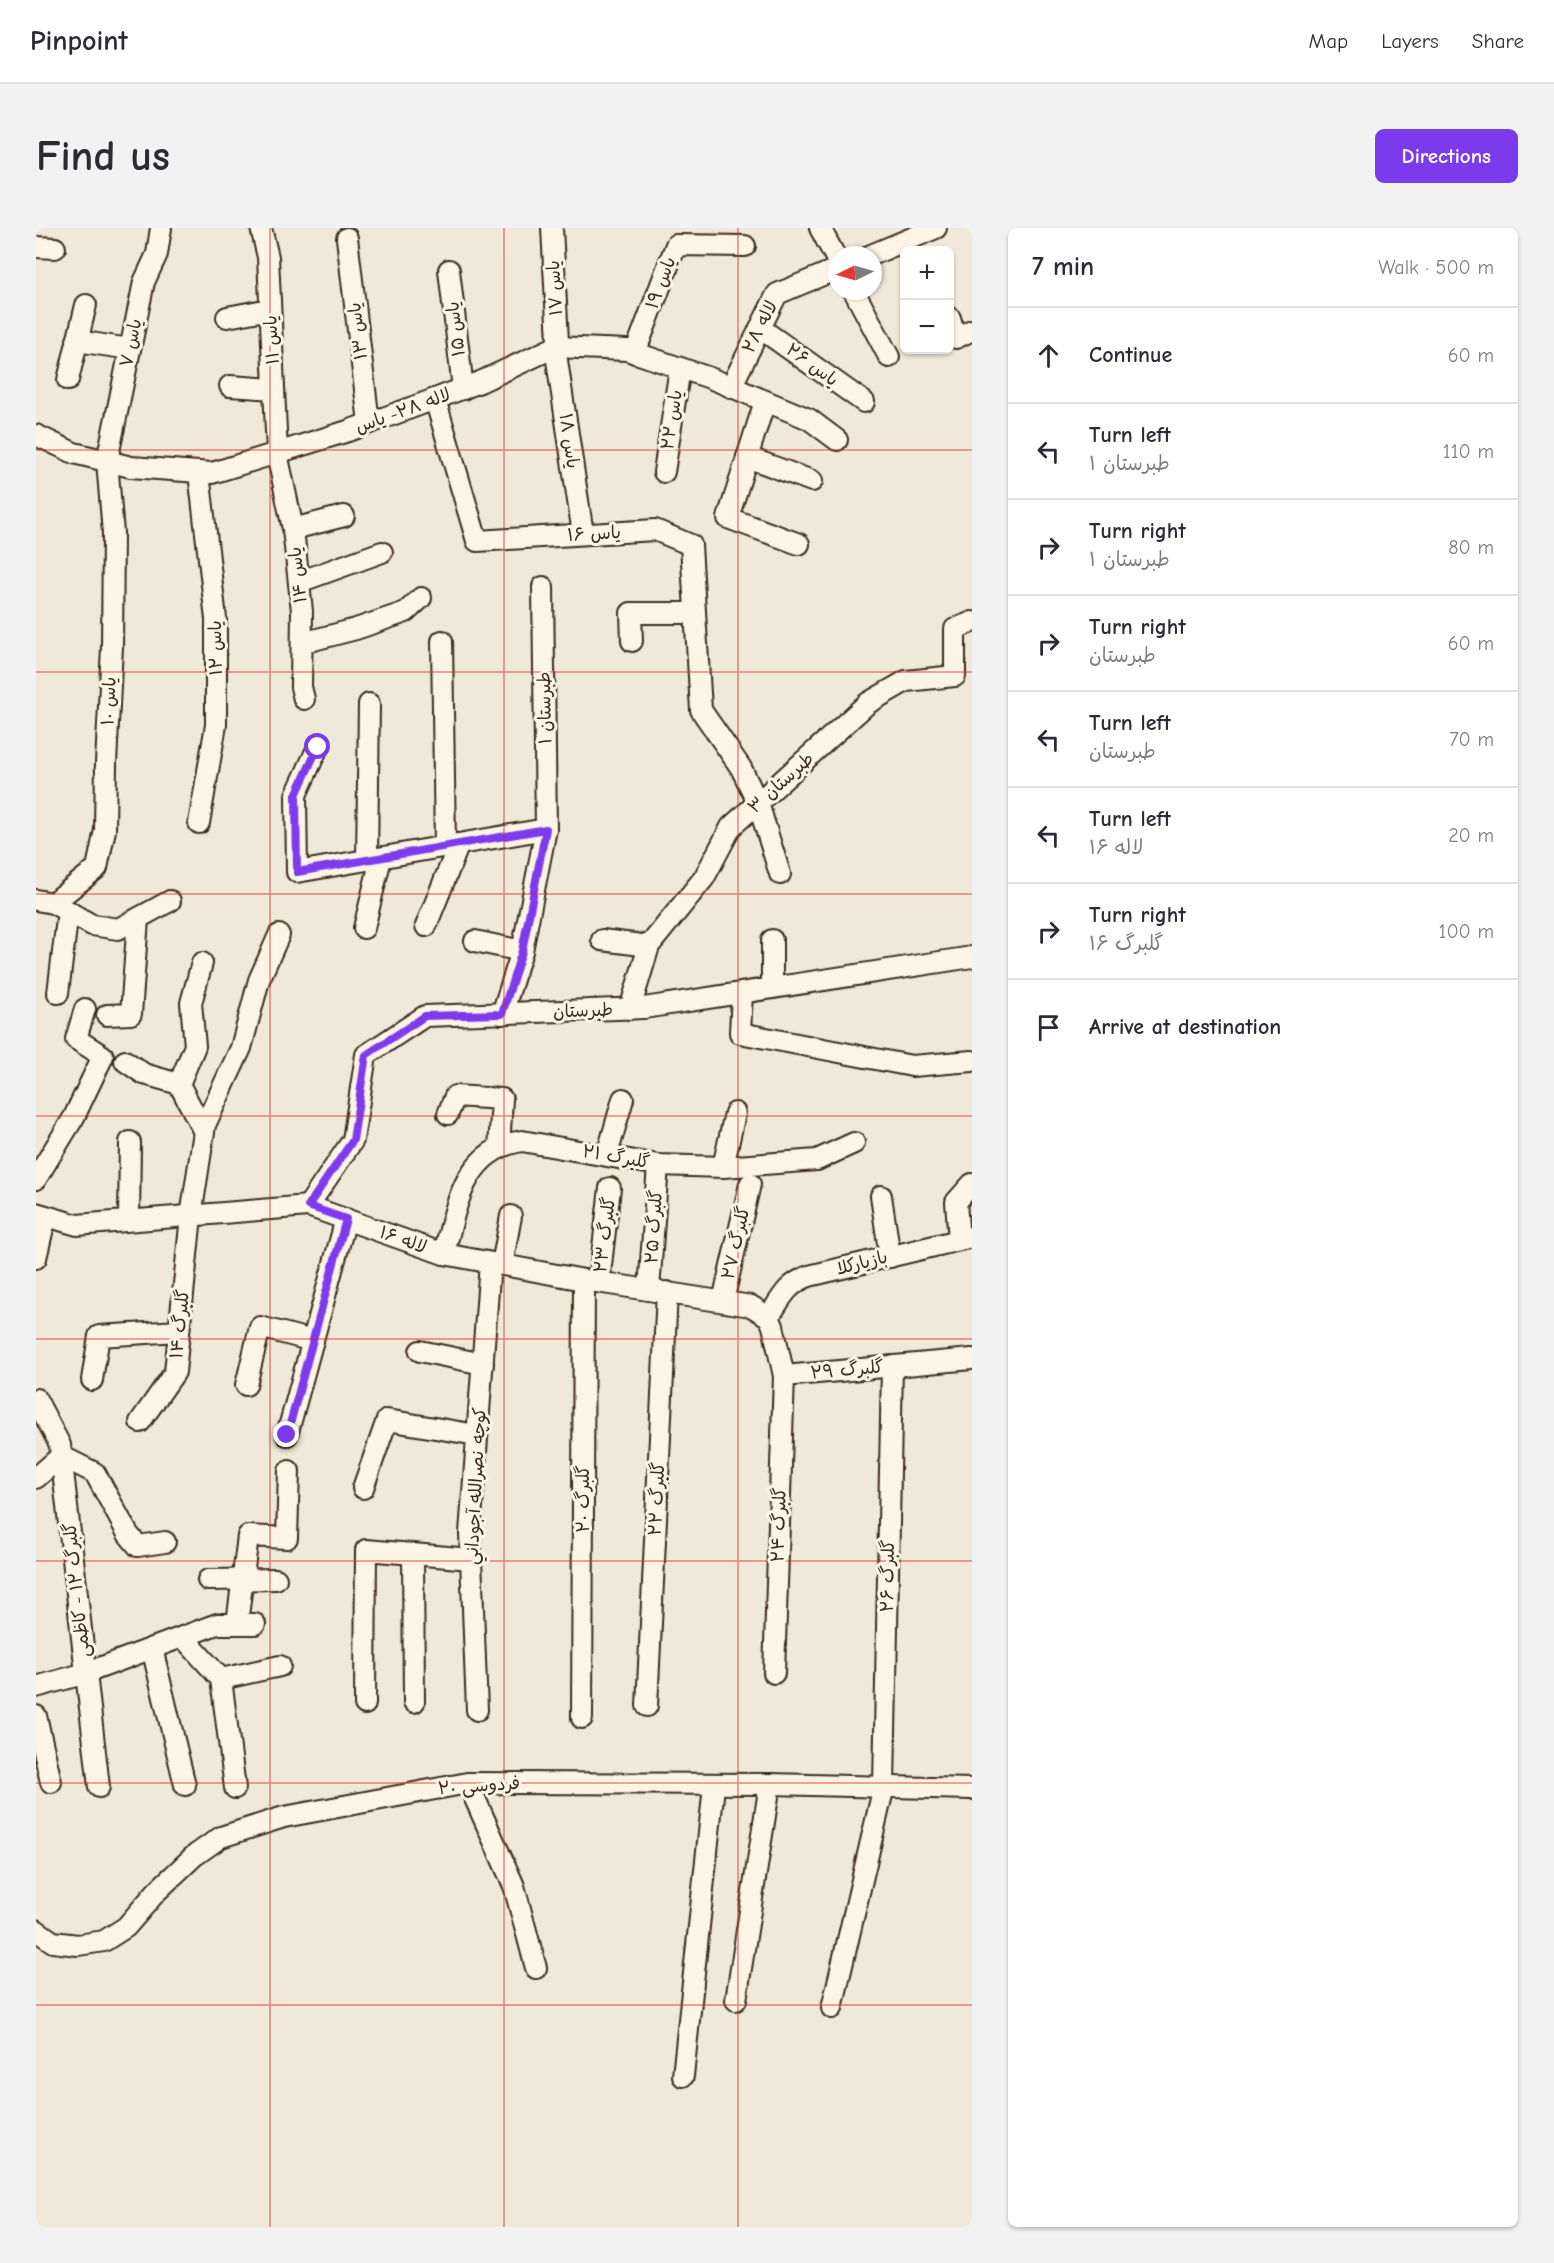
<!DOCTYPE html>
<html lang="en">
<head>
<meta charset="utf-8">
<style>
  :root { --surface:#fff; --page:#f2f2f3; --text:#2b2b33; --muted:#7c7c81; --line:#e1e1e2; --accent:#7c3aed }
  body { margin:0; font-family:"Comic Neue","Playpen Sans Arabic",sans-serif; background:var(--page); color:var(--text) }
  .controls { position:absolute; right:18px; top:18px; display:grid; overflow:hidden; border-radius:9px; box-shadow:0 2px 4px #0004 }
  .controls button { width:54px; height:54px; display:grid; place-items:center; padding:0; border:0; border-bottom:2px solid var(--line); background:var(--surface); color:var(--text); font:30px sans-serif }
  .compass { position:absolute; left:792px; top:18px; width:54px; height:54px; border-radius:50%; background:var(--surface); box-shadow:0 2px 4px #0004; rotate:265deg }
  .stop { position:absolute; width:18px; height:18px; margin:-14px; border:4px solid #7c3aed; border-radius:50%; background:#fff }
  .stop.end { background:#7c3aed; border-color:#fff; box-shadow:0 2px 6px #0008 }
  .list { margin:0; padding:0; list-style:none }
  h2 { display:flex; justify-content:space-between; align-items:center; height:78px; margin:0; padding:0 24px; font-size:26px }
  h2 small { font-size:20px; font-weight:400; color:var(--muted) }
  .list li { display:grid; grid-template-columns:39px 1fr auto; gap:18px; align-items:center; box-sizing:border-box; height:96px; padding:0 24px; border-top:2px solid var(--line) }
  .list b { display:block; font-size:22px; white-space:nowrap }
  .list p { margin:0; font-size:20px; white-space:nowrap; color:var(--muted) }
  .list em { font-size:20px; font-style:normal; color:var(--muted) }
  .icon { flex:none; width:33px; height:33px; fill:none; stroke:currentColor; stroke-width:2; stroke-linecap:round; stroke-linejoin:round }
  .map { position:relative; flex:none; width:936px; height:1999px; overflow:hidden; border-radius:9px }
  header { display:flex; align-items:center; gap:36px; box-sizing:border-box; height:84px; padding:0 30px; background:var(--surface); border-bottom:2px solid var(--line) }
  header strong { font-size:28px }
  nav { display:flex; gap:33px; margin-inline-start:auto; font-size:21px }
  .intro { display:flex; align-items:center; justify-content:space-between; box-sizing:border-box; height:144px; padding:0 36px }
  h1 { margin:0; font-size:42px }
  .button { padding:15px 27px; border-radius:9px; background:var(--accent); color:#fff; font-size:21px; font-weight:700 }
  main { display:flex; gap:36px; padding:0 36px }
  aside { flex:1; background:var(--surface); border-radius:9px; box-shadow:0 2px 4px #0004 }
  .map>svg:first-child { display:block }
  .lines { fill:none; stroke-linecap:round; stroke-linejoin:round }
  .minor-casing { stroke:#3b2a1e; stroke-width:24 }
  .minor { stroke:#fcf5e5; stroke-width:20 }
  .route { stroke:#7c3aed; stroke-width:8 }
  .grid { fill:none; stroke:#d62828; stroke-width:1.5; stroke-opacity:0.55 }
  .labels { text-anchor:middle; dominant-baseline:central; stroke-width:6; stroke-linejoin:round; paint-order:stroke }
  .street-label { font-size:18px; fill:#3b2a1e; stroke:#fcf5e5 }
</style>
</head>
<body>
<header>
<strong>Pinpoint</strong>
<nav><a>Map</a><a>Layers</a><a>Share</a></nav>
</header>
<div class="intro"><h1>Find us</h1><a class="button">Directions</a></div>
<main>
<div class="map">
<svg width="936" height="1999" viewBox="0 0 936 1999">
  <rect width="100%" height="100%" fill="#f0e9d9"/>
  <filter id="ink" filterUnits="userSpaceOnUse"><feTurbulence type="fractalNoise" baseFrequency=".0167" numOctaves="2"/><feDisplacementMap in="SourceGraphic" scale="12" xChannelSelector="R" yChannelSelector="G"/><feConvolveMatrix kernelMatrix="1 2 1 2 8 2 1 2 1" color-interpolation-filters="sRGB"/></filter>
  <g filter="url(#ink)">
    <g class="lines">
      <g class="minor-casing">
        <g id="minor">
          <polyline points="225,0 232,29 241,225 257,301 266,383 265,459 268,471"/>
          <polyline points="516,0 522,113 519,119 547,306"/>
          <polyline points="784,0 801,32"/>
          <polyline points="311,10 333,195"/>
          <polyline points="0,19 19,20"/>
          <polyline points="835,27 900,0"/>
          <polyline points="413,42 427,161"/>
          <polyline points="818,63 853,129"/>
          <polyline points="191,89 234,81"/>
          <polyline points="914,90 920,110 936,102"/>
          <polyline points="724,100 828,174"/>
          <polyline points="41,113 94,121"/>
          <polyline points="599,125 640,17 709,18"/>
          <polyline points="32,152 50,77"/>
          <polyline points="194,158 238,161"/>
          <polyline points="695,159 741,66 801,41"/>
          <polyline points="399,171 441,313 619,302 655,317 665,482 705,540 722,575 744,646"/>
          <polyline points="729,173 692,290 763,316"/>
          <polyline points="0,207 38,225 95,239 176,245 312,203 399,171 444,154 519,119 591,122 674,150 773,191 801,212"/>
          <polyline points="711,229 776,253"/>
          <polyline points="628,244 644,140"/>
          <polyline points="257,301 308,288"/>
          <polyline points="263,354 346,324"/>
          <polyline points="406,413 409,618"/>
          <polyline points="596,413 595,385 659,385"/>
          <polyline points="266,415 320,401 370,384 385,370"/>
          <polyline points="282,519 260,567 261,644 510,601 507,359"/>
          <polyline points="163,595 180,497 180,391 163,245"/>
          <polyline points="331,632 333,476"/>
          <polyline points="0,672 17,675 61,640 69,602 70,535 76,419 77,305 71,233 108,54 121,26 125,0"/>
          <polyline points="17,675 56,697 82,701 134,673"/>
          <polyline points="390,698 423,616"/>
          <polyline points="328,700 345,630"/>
          <polyline points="566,712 613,718"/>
          <polyline points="736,712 736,760"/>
          <polyline points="439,713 486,723"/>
          <polyline points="22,765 32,683"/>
          <polyline points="706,765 704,805 876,838 936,833"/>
          <polyline points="594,781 613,718 668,650 695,599 832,475 870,453 919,448 919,401 936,394"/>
          <polyline points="466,786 486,723 510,601"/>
          <polyline points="71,787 95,786 102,691"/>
          <polyline points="89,833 108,846 143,856 168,904"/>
          <polyline points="143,856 159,818 155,775 166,735"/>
          <polyline points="412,886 419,868 466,871 463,920"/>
          <polyline points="571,927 587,871"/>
          <polyline points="687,939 699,885"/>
          <polyline points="0,951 38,889 67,828 40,811 49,781"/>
          <polyline points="845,968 854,1029"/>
          <polyline points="272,978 317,912 330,827 389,788 608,780 936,729"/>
          <polyline points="0,985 41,997 272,978 408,1026 548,1052 715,1078 733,1089 737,1098 748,1148 936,1131"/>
          <polyline points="93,992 94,914"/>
          <polyline points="923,1012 920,974 936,956"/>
          <path d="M408,1026C420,980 427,922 486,913L622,937L687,939L781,932L818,915"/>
          <polyline points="0,1030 8,996"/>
          <polyline points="466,1037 475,988"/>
          <polyline points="563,1054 574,960"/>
          <polyline points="613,1062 622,937"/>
          <polyline points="687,1073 714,956"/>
          <path d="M733,1089C746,1069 750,1057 773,1048L936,1009"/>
          <polyline points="384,1123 447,1136"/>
          <polyline points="56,1152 63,1108 143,1103"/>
          <polyline points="210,1157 224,1099 277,1113"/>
          <polyline points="0,1171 24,1217 63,1559"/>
          <polyline points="104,1194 139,1144 155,988 169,897 205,820 223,752 243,707"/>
          <polyline points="251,1207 310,991"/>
          <polyline points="0,1250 25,1228 59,1245 92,1306 102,1318 129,1314"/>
          <polyline points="327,1260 351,1192 441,1207"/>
          <polyline points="377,1326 378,1474"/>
          <polyline points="172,1352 240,1351"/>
          <polyline points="201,1396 212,1308 251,1310 253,1243"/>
          <polyline points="147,1409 185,1451 199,1560"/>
          <polyline points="116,1420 149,1557"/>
          <polyline points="738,1445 748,1148"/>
          <polyline points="185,1451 244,1438"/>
          <polyline points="0,1459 50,1445 181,1396 219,1396"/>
          <polyline points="329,1476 330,1322 435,1331"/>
          <polyline points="611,1478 631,1064"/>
          <polyline points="441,1482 434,1305 454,1035"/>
          <polyline points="0,1488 15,1554"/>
          <polyline points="546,1490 548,1052"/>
          <polyline points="432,1555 478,1658 500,1740"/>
          <polyline points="0,1702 17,1714 42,1717 68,1713 90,1699 121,1663 158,1628 185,1609 248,1589 432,1555 734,1556 936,1561"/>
          <polyline points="700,1772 734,1556"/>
          <polyline points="796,1780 848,1558 856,1138"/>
          <polyline points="647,1848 678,1558"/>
        </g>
      </g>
      <use href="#minor" class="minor"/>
    </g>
  </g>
  <g class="lines" filter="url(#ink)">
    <polyline class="route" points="251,1207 310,991 272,978 317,912 330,827 389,788 466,786 486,723 510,601 261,644 260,567 282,519"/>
  </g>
  <path class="grid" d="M234,0V1999M468,0V1999M702,0V1999M0,222H936M0,444H936M0,666H936M0,888H936M0,1111H936M0,1333H936M0,1555H936M0,1777H936"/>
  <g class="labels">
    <g class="street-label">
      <text transform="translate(625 55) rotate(-69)">یاس ۱۹</text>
      <text transform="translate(519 60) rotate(-93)">یاس ۱۷</text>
      <text transform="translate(724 99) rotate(-63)">لاله ۲۸</text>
      <text transform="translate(420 101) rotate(-97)">یاس ۱۵</text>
      <text transform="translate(322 103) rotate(-97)">یاس ۱۳</text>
      <text transform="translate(236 112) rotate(-93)">یاس ۱۱</text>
      <text transform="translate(95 115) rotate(-78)">یاس ۷</text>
      <text transform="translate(776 137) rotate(36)">یاس ۲۶</text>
      <text transform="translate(367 183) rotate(-20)">لاله ۲۸- یاس</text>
      <text transform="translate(636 192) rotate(-81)">یاس ۲۲</text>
      <text transform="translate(533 213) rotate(82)">یاس ۱۸</text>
      <text transform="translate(558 306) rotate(-3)">یاس ۱۶</text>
      <text transform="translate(262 347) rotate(-96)">یاس ۱۴</text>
      <text transform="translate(180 420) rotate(-91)">یاس ۱۲</text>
      <text transform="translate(73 473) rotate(-87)">یاس ۱۰</text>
      <text transform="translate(509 480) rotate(-91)">طبرستان ۱</text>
      <text transform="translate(745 555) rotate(-42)">طبرستان ۳</text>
      <text transform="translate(547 783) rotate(-2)">طبرستان</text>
      <text transform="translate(580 929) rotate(10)">گلبرگ ۲۱</text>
      <text transform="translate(618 999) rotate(-86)">گلبرگ ۲۵</text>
      <text transform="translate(569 1007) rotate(-83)">گلبرگ ۲۳</text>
      <text transform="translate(367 1012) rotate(20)">لاله ۱۶</text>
      <text transform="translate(700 1015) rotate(-77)">گلبرگ ۲۷</text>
      <text transform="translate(826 1035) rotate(-14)">بازیارکلا</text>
      <text transform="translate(144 1096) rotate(-84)">گلبرگ ۱۴</text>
      <text transform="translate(811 1142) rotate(-5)">گلبرگ ۲۹</text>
      <text transform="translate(440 1258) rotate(-87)">كوچه نصرالله آجوداني</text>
      <text transform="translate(547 1271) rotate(-90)">گلبرگ ۲۰</text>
      <text transform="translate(621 1271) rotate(-87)">گلبرگ ۲۲</text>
      <text transform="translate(743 1297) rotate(-88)">گلبرگ ۲۴</text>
      <text transform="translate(852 1348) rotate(-89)">گلبرگ ۲۶</text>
      <text transform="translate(41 1362) rotate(-96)">گلبرگ ۱۲ - کاظمی</text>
      <text transform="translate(443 1558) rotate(-4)">فردوسی ۲۰</text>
    </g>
  </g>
</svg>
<div class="controls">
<button>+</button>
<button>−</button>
</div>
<svg class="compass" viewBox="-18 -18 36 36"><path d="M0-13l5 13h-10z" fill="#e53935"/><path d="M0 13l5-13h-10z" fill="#7c7c81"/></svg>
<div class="stop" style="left:282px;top:519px"></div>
<div class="stop end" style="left:251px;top:1207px"></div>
</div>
<aside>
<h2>7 min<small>Walk · 500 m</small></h2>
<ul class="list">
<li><svg class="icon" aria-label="ahead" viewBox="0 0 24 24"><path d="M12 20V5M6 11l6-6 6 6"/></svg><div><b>Continue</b></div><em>60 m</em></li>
<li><svg class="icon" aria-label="left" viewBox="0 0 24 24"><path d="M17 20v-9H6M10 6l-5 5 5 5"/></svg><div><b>Turn left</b><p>طبرستان ۱</p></div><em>110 m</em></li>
<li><svg class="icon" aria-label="right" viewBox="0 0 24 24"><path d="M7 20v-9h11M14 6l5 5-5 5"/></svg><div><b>Turn right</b><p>طبرستان ۱</p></div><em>80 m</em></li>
<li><svg class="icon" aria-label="right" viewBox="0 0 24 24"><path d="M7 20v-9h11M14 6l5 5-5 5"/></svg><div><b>Turn right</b><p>طبرستان</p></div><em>60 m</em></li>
<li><svg class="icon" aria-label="left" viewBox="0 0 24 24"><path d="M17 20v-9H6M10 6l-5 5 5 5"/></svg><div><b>Turn left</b><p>طبرستان</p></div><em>70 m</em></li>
<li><svg class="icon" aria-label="left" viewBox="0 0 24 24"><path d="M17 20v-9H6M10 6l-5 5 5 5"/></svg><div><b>Turn left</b><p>لاله ۱۶</p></div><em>20 m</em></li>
<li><svg class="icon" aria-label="right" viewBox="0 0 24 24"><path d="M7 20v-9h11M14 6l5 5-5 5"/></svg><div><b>Turn right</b><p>گلبرگ ۱۶</p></div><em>100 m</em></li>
<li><svg class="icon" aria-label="arrive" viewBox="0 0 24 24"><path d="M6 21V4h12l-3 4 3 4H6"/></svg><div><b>Arrive at destination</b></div></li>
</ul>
</aside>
</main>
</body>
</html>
